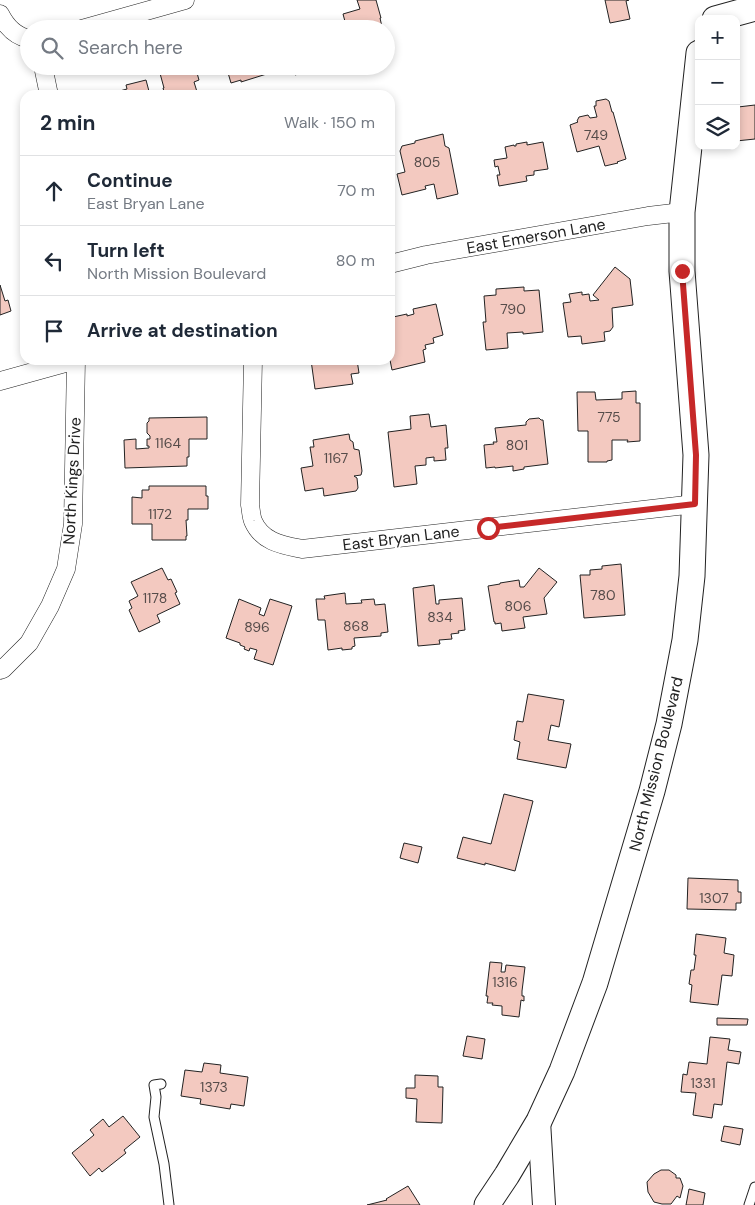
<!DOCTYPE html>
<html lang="en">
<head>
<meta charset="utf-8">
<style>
  :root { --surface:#fff; --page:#f2f2f3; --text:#1f2937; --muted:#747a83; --line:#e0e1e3 }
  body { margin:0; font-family:"DM Sans",sans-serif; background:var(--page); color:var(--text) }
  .controls { position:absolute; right:15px; top:15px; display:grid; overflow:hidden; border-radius:10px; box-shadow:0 2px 8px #0003 }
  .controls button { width:45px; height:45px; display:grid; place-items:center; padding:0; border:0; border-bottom:1px solid var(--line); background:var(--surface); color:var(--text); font:25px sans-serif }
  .stop { position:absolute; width:15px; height:15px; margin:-11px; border:4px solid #c62828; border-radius:50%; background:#fff }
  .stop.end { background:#c62828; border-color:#fff; box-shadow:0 1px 5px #0008 }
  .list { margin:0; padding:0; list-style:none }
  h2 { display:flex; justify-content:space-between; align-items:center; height:65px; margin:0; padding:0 20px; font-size:21px }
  h2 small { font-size:16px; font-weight:400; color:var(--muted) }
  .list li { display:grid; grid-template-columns:32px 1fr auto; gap:15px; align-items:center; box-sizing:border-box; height:70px; padding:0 20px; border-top:1px solid var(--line) }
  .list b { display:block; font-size:19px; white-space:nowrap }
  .list p { margin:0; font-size:16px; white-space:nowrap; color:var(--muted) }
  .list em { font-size:16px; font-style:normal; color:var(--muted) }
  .icon { flex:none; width:28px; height:28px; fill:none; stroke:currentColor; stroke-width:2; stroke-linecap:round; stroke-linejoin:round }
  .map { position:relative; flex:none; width:755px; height:1205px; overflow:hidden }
  .search { position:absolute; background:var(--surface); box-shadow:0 2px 8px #0003; left:20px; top:20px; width:375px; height:55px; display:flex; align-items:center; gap:12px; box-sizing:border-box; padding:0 18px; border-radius:28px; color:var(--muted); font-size:19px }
  .panel { position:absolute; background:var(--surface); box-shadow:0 2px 8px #0003; left:20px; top:90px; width:375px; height:275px; border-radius:15px }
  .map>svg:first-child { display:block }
  .building { fill:#f3c9c0; stroke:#222 }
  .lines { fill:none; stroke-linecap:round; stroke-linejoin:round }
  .service-casing { stroke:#222; stroke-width:11 }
  .minor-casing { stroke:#222; stroke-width:19 }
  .tertiary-casing { stroke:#222; stroke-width:24 }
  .secondary-casing { stroke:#222; stroke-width:27 }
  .service { stroke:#fff; stroke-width:9 }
  .minor { stroke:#fff; stroke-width:18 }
  .tertiary { stroke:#fff; stroke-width:22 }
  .secondary { stroke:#fff; stroke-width:25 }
  .route { stroke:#c62828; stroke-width:6 }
  .labels { text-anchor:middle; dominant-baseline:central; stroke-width:4; stroke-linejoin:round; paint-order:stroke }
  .number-label { font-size:14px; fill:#564c4a }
  .street-label { font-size:16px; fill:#222; stroke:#fff }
</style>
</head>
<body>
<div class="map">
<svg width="755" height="1205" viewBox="0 0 755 1205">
  <rect width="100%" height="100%" fill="#fff"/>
  <g class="building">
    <polygon points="357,0 376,0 381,18 380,18 382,27 379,29 347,29 343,14 360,9"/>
    <polygon points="605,0 629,0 626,1 630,19 610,23"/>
    <polygon points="158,66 195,66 199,80 194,82 198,95 165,95 163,88 164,88"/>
    <polygon points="226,66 271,66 273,72 241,82 241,80 231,83"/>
    <polygon points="292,66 307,66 303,67 305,72 295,75"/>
    <polygon points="146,80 150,95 105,95 127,89 126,85"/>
    <polygon points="606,99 609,101 612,112 613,112 626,159 617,162 618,163 605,166 599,146 577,152 570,125 578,122 577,121 579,117 588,115 590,118 597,117 594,106 596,106 596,101"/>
    <polygon points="755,105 755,139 736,141 736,111 739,111 738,107"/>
    <polygon points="443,134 445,146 449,148 458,194 437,199 434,184 425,186 426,189 402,195 397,174 405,172 400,151 402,146 415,143 415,141"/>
    <polygon points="527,142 527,145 543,142 548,169 534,171 534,175 526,176 527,181 499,186 497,175 500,175 498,166 495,167 494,160 507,158 505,147 514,145 514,146 516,146 516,144"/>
    <polygon points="615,267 630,279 633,305 612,308 613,327 610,331 604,332 605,341 582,344 581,336 568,337 563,303 571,302 569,294 582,292 582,295 589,294 590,301 599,300 593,295"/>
    <polygon points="0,285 5,301 8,300 11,311 0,315"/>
    <polygon points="524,287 524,291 539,290 543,332 523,334 523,332 507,333 508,348 486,350 483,322 486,322 484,296 496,295 496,289"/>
    <polygon points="436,304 443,335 433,338 434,343 425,345 426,349 423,350 425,362 392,370 390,360 390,319 393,319 393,317 407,314 407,316 414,314 413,309"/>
    <polygon points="311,360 357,360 359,373 351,374 353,384 315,389"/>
    <polygon points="636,391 636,403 640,403 640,441 627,442 628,440 612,440 612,460 607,461 607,462 588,462 588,431 578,431 577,392 595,392 596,400 622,399 622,392"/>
    <polygon points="429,414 431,427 446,425 448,448 445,448 446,460 434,461 434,457 426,458 426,465 415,466 417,484 394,487 388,432 411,429 410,416"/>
    <polygon points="207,417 207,439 189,439 189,457 187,457 187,466 125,468 124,440 136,439 136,449 149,448 149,446 147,446 147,439 150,439 150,436 147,433 147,423 149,421 149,418"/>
    <polygon points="539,418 541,420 543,420 548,464 524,467 524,469 513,471 513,466 495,468 495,467 486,468 484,445 494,444 493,442 497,442 495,428 526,425 526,422 529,419"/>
    <polygon points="349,434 350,440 353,442 354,449 359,450 362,471 361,475 354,476 357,478 358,488 356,491 324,496 323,488 305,491 301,468 313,466 310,447 314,447 313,440"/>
    <polygon points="149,486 206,486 206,496 208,496 208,509 188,509 188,520 186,520 187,536 186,536 186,540 152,540 152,524 132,524 132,497 142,498 142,490 149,490"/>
    <polygon points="621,564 625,615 584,618 580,575 590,575 590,570 602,569 602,566"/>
    <polygon points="162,568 168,580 171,579 177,592 175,593 180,604 157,615 160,622 139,632 129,610 132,608 129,601 138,596 131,582"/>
    <polygon points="539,568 557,582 544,598 547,614 523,617 525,628 502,631 501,623 495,624 495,622 494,622 488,586 500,584 500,583 519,580 520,587 524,587"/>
    <polygon points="434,585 436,604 439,604 439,600 462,598 465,630 458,631 459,633 451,634 452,639 439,640 440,644 418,646 413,588"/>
    <polygon points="345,593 346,604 362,603 361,600 374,599 375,605 385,604 388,632 381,633 381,636 354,638 355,646 352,647 352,649 342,650 342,648 328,650 325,620 318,620 316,599 325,599 324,596"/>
    <polygon points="239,599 261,608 259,614 264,616 270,599 292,606 273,665 254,659 257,650 250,648 249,651 244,649 245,647 240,645 240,643 226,638"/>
    <polygon points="528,694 564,700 559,727 551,725 548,740 571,744 566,768 517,759 520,742 514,740 517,721 523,722"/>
    <polygon points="504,794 533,801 515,871 485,863 485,865 457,858 463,837 491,844"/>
    <polygon points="404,843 422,847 418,863 400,858"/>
    <polygon points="688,878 738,880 738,892 741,892 741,903 736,903 736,910 687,909"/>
    <polygon points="696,934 726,938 724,953 734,955 732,976 722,975 718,1005 690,1002 692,985 689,984 691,970 694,970 696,955 694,955"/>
    <polygon points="490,962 502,963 501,972 505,972 506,965 525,967 522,991 522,996 524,996 524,1001 521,1000 519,1017 502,1015 502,1006 492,1005 493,1003 487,1003 488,996 486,996"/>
    <polygon points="717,1018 748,1019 747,1025 717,1025"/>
    <polygon points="467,1036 485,1039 482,1059 463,1056"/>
    <polygon points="710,1037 730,1039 728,1050 741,1052 739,1064 727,1062 722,1105 714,1104 712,1118 693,1115 696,1093 681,1092 683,1074 687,1075 689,1062 707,1064"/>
    <polygon points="204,1063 221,1065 220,1073 248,1077 244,1106 231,1104 230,1109 200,1104 201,1099 181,1096 185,1070 202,1072"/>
    <polygon points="415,1075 438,1076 438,1087 443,1087 442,1123 416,1122 417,1099 406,1098 406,1088 415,1088"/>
    <polygon points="123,1116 140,1137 124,1150 126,1153 102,1172 99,1168 90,1176 72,1153 94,1135 90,1130 103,1119 109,1127"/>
    <polygon points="724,1126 743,1129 740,1145 721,1141"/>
    <polygon points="661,1170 669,1170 676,1175 676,1178 680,1178 683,1186 680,1198 677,1196 671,1204 662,1204 654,1202 648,1192 647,1182 654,1174"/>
    <polygon points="408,1186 420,1205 367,1205 387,1200 386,1199"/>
    <polygon points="689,1189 705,1193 703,1205 686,1205"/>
  </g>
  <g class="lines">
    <g class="service-casing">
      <g id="service">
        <polyline points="161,1084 154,1085 156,1097 154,1117 164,1164 169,1205"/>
        <polyline points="749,1205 755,1187"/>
      </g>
    </g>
    <g class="minor-casing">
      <g id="minor">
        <path d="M0,14C6,26 15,36 29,39"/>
        <polyline points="82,29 185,0"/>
        <polyline points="43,66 49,95"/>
        <polyline points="390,264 426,255 648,216 682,212"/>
        <path d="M253,360L250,505C251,510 251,516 253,521C262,542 282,545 302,549L695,504"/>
        <polyline points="0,381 76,360"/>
        <polyline points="0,670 3,669 29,643 50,606 66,569 73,524 76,360"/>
      </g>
    </g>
    <g class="tertiary-casing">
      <polyline id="tertiary" points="539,1121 544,1205"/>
    </g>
    <g class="secondary-casing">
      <g id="secondary">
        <polyline points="715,19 755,8"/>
        <polyline points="487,1205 507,1175 539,1121 562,1071 595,983 652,791 669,724 685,640 692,576 696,455 682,271 682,212 699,53"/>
      </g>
    </g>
    <use href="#service" class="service"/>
    <use href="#minor" class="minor"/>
    <use href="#tertiary" class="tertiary"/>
    <use href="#secondary" class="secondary"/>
  </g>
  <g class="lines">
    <polyline class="route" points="488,528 695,504 696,455 682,271"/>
  </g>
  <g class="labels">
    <g class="number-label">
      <text x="596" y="135">749</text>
      <text x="427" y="162">805</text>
      <text x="513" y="309">790</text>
      <text x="609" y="417">775</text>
      <text x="168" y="443">1164</text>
      <text x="517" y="445">801</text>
      <text x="336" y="458">1167</text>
      <text x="160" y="514">1172</text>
      <text x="603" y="595">780</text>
      <text x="155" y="598">1178</text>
      <text x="518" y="606">806</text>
      <text x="440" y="617">834</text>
      <text x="356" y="626">868</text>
      <text x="257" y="627">896</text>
      <text x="714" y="898">1307</text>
      <text x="505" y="982">1316</text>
      <text x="703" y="1083">1331</text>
      <text x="214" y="1087">1373</text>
    </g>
    <g class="street-label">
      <text transform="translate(536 236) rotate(-10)">East Emerson Lane</text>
      <text transform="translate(72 481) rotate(-87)">North Kings Drive</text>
      <text transform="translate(401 538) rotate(-7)">East Bryan Lane</text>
      <text transform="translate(656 764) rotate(-76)">North Mission Boulevard</text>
    </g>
  </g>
</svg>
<div class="controls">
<button>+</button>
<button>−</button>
<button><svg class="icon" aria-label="layers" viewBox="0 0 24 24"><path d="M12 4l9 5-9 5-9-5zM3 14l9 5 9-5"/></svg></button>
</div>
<div class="stop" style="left:488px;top:528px"></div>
<div class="stop end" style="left:682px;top:271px"></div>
<div class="search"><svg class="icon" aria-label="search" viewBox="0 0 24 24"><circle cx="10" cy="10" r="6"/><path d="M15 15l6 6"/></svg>Search here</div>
<section class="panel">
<h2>2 min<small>Walk · 150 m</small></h2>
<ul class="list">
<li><svg class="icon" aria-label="ahead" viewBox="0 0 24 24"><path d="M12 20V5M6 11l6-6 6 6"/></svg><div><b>Continue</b><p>East Bryan Lane</p></div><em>70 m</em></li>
<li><svg class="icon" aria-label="left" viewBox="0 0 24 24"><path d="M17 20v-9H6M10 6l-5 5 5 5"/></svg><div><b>Turn left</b><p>North Mission Boulevard</p></div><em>80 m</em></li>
<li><svg class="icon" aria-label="arrive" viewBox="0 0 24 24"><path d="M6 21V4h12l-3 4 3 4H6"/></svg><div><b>Arrive at destination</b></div></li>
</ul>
</section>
</div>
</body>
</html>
